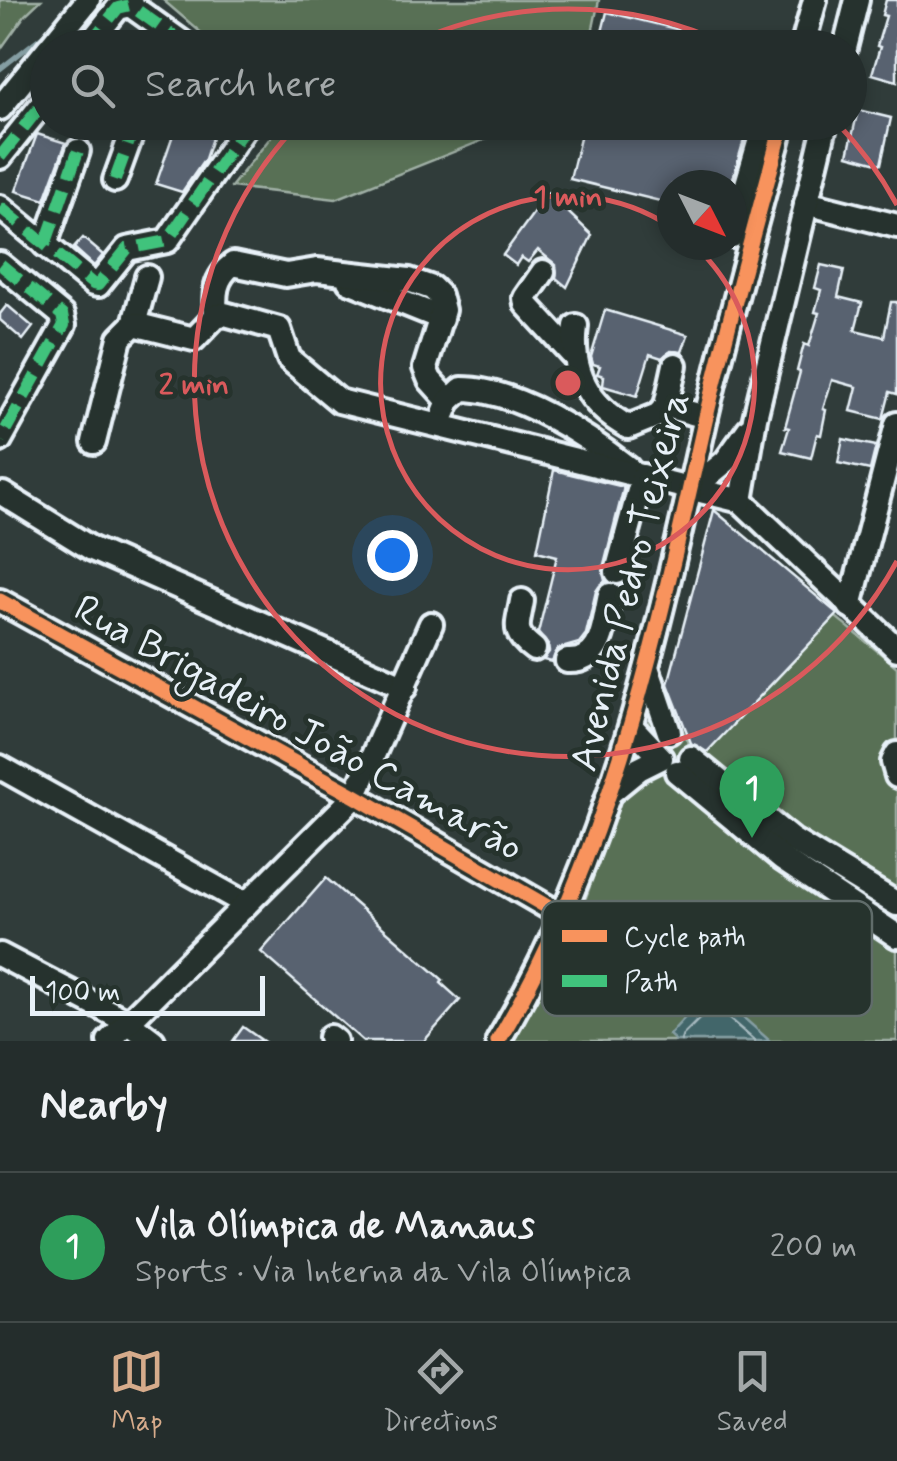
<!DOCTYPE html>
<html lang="en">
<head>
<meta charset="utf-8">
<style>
  :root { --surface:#242d2c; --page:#2c3534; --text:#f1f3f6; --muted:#a3a8a9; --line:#414948; --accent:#d6ab8b }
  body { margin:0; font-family:Mynerve,sans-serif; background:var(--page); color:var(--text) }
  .compass { position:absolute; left:657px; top:170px; width:90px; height:90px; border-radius:50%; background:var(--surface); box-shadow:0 5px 15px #0003; rotate:132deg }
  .scale { position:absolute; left:30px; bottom:25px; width:235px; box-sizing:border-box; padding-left:10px; border:5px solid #e8f1f8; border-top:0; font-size:28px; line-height:35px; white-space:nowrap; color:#e8f1f8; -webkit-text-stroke:8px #26332d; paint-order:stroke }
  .you { position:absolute; left:392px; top:555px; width:35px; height:35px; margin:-25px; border:8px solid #fff; border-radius:50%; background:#1a73e8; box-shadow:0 0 0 15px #1a73e833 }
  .badge { display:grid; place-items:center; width:65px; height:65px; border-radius:50%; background:var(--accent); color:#fff; font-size:32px; font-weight:700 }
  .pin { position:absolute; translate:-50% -82px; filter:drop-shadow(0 2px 5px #0008) }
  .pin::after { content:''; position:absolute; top:52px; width:35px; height:30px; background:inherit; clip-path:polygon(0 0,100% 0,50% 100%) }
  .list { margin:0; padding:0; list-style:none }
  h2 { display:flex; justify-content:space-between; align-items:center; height:130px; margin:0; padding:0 40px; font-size:42px }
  h2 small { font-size:32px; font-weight:400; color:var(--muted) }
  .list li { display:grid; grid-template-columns:65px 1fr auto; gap:30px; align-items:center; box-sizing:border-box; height:150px; padding:0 40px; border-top:2px solid var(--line) }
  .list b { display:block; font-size:38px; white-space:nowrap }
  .list p { margin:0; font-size:32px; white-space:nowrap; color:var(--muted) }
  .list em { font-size:32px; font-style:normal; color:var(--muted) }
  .icon { flex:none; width:55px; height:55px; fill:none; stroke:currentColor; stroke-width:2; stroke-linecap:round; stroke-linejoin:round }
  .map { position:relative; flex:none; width:897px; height:1041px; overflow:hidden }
  .search { position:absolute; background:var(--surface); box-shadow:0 5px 15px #0003; left:30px; right:30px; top:30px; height:110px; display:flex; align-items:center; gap:25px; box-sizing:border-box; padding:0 35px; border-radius:55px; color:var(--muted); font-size:38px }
  .sheet { height:280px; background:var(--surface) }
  nav { display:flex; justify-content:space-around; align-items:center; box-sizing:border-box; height:140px; border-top:2px solid var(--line); background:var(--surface); font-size:28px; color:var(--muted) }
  nav a { display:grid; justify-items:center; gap:5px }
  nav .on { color:var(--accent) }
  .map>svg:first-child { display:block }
  .green { fill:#597055; stroke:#a0b0a6; stroke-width:2.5 }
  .water { fill:#43666a; stroke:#859ea3; stroke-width:2.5 }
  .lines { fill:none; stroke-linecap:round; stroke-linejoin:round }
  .shore { stroke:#a6b9bf; stroke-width:2.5 }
  .stream { stroke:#859ea3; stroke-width:5 }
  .building { fill:#586270; stroke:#e8f1f8; stroke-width:2.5 }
  .minor-casing { stroke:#e8f1f8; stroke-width:30 }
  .minor { stroke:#26332d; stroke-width:22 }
  .quiet { stroke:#40c37c; stroke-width:12; stroke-dasharray:25 12; stroke-linecap:butt }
  .cycleway-casing { stroke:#26332d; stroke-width:21 }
  .cycleway { stroke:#f8935d; stroke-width:15 }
  .ring { fill:none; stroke:#da5a5c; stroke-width:5 }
  .labels { text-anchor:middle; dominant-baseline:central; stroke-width:10; stroke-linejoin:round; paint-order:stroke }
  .street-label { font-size:40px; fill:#e8f1f8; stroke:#26332d }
  .key { fill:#26332d; stroke:#606c6a; stroke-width:2.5 }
  .key-label { font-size:28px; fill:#e8f1f8 }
  .centre { fill:#da5a5c; stroke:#26332d; stroke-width:5 }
  .ring-label { font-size:30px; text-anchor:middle; font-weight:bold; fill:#da5a5c; stroke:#26332d; stroke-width:10; stroke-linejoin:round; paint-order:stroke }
</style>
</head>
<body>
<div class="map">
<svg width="897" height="1041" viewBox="0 0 897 1041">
  <rect width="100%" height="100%" fill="#303c3a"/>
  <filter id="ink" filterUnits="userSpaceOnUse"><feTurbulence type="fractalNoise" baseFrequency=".01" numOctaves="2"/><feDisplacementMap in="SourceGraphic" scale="20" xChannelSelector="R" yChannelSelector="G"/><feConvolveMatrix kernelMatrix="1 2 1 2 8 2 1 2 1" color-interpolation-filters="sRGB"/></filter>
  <g filter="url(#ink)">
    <g class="green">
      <polygon points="0,0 41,0 25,15 0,50"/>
      <polygon points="163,0 599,0 589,47 219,48"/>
      <polygon points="282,123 282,122 526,123 336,199 231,187"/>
      <polygon points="825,608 897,667 897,1041 514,1041 575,928 661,687 691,747"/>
    </g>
    <polygon class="water" points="711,989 770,1041 676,1041 669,1035"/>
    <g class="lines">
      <polyline class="shore" points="681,1041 683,1035 713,1005 755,1041"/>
      <polyline class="stream" points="0,69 50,30"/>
    </g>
    <g class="building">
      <polygon points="886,0 897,0 897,81 872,74 880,47 877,46 886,16 882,15"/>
      <polygon points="607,12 733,43 732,48 598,48"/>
      <polygon points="858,110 891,118 881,164 848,155"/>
      <polygon points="584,122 749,122 731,185 672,185 672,204 570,179"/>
      <polygon points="176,126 212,138 205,159 182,192 156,184"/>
      <polygon points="37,134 66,143 45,200 16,191"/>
      <polygon points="548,193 592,235 567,287 556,278 556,265 538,250 528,262 521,257 516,265 503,255"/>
      <polygon points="83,238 103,255 94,266 74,248"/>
      <polygon points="821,265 844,270 838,297 862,303 855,330 884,337 891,302 897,302 897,394 890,392 883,419 851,411 857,387 832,380 823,409 826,410 821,435 817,434 811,458 782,451 789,428 785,427 800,372 797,371 804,344 809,346 819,313 815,312 821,290 815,288"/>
      <polygon points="7,305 33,327 23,340 0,320 0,314"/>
      <polygon points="605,310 688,335 682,352 671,351 662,358 650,354 637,396 603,386 604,376 597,374 600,366 593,364 591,357"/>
      <polygon points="843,439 876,446 870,470 838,463"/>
      <polygon points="554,470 624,487 603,568 605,581 596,591 586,634 579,643 558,649 552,662 543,660 549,652 548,645 538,633 557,556 537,551"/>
      <polygon points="714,510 838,614 707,752 691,743 668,684"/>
      <polygon points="326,878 443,980 441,983 460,1000 424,1041 363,1041 261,952"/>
      <polygon points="243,1027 263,1041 233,1041"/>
    </g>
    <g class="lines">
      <g class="minor-casing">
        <g id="minor">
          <polyline points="49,48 88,0"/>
          <polyline points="86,48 118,8 130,5 190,48"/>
          <polyline points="802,48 815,0"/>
          <polyline points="845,48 857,0"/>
          <polyline points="0,108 48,49"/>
          <polyline points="0,157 48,97"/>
          <polyline points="115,180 136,122"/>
          <polyline points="806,203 897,226"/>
          <polyline points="0,207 93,284 98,285 127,249 167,241 249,122"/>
          <polyline points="732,236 765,122"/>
          <polyline points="45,245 78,151"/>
          <polyline points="0,264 62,315 64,325 0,440"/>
          <polyline points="543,272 525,298 526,304 572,354"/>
          <polyline points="349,281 441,318"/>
          <path d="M216,316C214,295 214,278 233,264L286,275L317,270L409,280L432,288L439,295L443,310L425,368L430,380L449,401"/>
          <polyline points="134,324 147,277"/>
          <path d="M576,326C570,371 588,405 628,427L658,415L666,406"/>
          <polyline points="675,365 666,406 706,417"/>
          <path d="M444,413L449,401L462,389C516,389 587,436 628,468"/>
          <polyline points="94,442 120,338 134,324 194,339 216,316 225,314 279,329 289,359 339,401 741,501 897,649"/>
          <polyline points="693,488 726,461 749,429"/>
          <polyline points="3,494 92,549 405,687"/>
          <polyline points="741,501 755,418 826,122"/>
          <polyline points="617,572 643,476"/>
          <polyline points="0,601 355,796 563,916"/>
          <path d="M522,601C518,626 511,632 534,649"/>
          <polyline points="850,606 897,424"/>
          <path d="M567,661C604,663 603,624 610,595"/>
          <polyline points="648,670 669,732"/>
          <polyline points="897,754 893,762 897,776"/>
          <polyline points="691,758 792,840 897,904"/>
          <polyline points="0,767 246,904"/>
          <polyline points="677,772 782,859 897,936"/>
          <polyline points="612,791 639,769 661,758 632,727"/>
          <polyline points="0,955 128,1022 153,1041"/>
          <polyline points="330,1037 335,1041"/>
          <polyline points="109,1041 355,796 431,624"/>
          <path d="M498,1041C613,848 657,633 706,417C729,318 757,220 783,122"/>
        </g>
      </g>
      <use href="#minor" class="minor"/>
      <g class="quiet">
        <polyline points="86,48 118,8 130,5 190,48"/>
        <polyline points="0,157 48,97"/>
        <polyline points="115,180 136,122"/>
        <polyline points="0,207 93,284 98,285 127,249 167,241 249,122"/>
        <polyline points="45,245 78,151"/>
        <polyline points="0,264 62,315 64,325 0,440"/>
      </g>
      <g class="cycleway-casing">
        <g id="cycleway">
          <polyline points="0,601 355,796 563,916"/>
          <path d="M498,1041C613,848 657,633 706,417C729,318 757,220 783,122"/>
        </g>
      </g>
      <use href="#cycleway" class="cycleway"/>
    </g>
  </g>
  <g class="ring">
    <path d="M694 245A187 187 0 1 1 671 227"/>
    <path d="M897 561A374 374 0 1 1 299 123M404 47A374 374 0 0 1 732 47M837 123A374 374 0 0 1 897 205"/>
  </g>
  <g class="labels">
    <g class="street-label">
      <text transform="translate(631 582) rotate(-76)">Avenida Pedro Teixeira</text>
      <text transform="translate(298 729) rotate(29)">Rua Brigadeiro João Camarão</text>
    </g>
  </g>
  <rect x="542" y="901" width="330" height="115" rx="15" class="key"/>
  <rect x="562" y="930" width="45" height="12" fill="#f8935d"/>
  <rect x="562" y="975" width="45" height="12" fill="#40c37c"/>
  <g class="key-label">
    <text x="624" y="946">Cycle path</text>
    <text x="624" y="991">Path</text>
  </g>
  <circle cx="568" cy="383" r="15" class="centre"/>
  <g class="ring-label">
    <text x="568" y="206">1 min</text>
    <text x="194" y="394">2 min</text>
  </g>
</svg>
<svg class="compass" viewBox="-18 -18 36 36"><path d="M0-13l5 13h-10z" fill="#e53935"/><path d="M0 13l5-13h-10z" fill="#a3a8a9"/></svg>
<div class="scale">100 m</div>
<div class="you"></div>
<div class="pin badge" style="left:752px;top:838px;background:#2e9e5b">1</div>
<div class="search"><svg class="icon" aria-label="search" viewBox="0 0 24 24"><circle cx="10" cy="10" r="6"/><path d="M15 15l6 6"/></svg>Search here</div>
</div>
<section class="sheet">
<h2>Nearby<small></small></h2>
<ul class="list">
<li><span class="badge" style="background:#2e9e5b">1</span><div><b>Vila Olímpica de Manaus</b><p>Sports · Via Interna da Vila Olímpica</p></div><em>200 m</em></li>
</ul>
</section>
<nav>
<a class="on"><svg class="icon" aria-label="map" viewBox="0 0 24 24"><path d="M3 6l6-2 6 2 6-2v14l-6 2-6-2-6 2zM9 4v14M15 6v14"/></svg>Map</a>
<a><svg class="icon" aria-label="directions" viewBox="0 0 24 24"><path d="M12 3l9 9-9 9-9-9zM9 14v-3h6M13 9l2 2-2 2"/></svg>Directions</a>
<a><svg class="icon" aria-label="saved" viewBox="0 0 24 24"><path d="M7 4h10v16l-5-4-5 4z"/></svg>Saved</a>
</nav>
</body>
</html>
